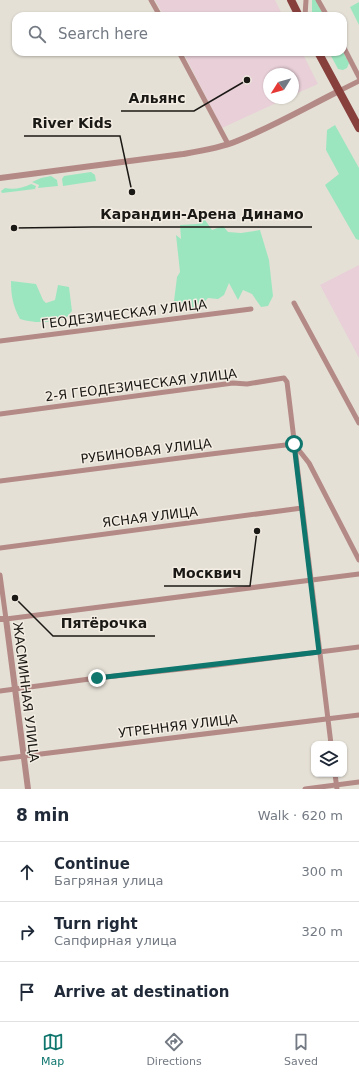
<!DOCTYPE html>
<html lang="en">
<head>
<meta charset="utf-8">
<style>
  :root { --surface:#fff; --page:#f2f2f3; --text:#1f2937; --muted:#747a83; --line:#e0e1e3; --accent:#0f766e }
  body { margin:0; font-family:"DejaVu Sans",sans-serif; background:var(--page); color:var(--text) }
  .controls { position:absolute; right:12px; bottom:12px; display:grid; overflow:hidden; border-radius:8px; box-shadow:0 1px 3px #0004 }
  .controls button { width:36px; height:36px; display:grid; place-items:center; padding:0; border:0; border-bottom:1px solid var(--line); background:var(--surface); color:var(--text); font:20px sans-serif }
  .compass { position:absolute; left:263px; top:68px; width:36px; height:36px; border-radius:50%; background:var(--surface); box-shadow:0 1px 3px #0004; rotate:233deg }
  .stop { position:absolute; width:12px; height:12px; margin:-9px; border:3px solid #0f766e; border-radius:50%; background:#fff }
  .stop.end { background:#0f766e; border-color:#fff; box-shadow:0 1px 4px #0008 }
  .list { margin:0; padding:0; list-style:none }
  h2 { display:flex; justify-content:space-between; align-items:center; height:52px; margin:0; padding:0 16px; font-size:17px }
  h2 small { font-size:13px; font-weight:400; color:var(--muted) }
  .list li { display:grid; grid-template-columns:26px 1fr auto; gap:12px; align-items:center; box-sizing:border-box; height:60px; padding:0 16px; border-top:1px solid var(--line) }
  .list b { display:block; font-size:15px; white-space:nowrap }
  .list p { margin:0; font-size:13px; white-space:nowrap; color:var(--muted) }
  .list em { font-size:13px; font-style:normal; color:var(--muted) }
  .icon { flex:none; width:22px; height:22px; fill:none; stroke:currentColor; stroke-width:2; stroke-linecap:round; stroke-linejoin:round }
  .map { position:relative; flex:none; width:359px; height:789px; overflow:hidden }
  .search { position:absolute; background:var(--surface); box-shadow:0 1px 3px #0004; left:12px; right:12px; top:12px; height:44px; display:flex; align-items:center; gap:10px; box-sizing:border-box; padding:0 14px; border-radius:12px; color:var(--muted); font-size:15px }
  .sheet { height:232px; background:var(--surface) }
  nav { display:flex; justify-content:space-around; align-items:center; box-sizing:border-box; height:56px; border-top:1px solid var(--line); background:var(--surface); font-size:11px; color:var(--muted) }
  nav a { display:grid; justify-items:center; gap:2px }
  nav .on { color:var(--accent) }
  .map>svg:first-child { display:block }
  .commercial { fill:#e8cfd8 }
  .green { fill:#9ce6bf }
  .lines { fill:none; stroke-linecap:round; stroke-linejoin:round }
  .minor { stroke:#b48a86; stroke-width:5 }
  .tertiary { stroke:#b48a86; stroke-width:6 }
  .primary { stroke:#88403d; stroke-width:8 }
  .route { stroke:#0f766e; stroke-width:5 }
  .labels { text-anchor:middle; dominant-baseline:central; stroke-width:3; stroke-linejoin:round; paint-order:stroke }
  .street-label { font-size:13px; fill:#1b1915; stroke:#f3ede3 }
  .leader { fill:none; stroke:#1b1915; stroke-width:1.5 }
  .callout-dot { fill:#1b1915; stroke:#f3ede3; stroke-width:1.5 }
  .callout-label { font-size:14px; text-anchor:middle; font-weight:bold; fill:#1b1915; stroke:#f3ede3; stroke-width:3; stroke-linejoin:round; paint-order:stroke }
</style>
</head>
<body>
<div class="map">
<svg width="359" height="789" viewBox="0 0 359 789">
  <rect width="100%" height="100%" fill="#e5e0d6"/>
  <g class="commercial">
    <polygon points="155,0 275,0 283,16 164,16"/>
    <polygon points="183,52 302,52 318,84 293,95 293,74 269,74 269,98 287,98 222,128"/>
    <polygon points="359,265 359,358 320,285"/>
  </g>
  <g class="green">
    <polygon points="312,0 316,0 324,16 312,16"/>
    <polygon points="359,2 359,25 350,7"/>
    <polygon points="329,52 343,52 349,63 347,68 343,70 338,69"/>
    <polygon points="335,125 359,168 359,240 356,239 325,185 339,174 326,150 327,130"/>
    <polygon points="91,172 95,175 96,181 63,186 62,179 64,176"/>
    <polygon points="51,176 57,180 58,186 38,188 39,185 32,182 41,178"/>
    <path d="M31,184L36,186L35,189L2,193L1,191L5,188C13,190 23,188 31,184Z"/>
    <polygon points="203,217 212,230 223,226 228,232 241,233 260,230 269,260 273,296 268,306 261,307 252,294 243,290 238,300 229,283 224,295 218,299 208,298 197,309 186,308 174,301 177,277 180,272 176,235 181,239 180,225 197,224 202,221"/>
    <path d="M11,281L36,284L43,300L46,303L55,300L58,285L69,287L72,311L65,319C48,322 37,324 20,319C13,306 11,296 11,281Z"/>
  </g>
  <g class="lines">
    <g class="minor">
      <polyline points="151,0 160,16"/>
      <polyline points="318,0 327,16"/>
      <polyline points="305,16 306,0"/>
      <polyline points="343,46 359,77"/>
      <polyline points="179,52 228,144"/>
      <polyline points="339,91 359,81"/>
      <polyline points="294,303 359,423"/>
      <polyline points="0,341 251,309"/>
      <polyline points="0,414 233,383 247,384 284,378 287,382 331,744"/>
      <polyline points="0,481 211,454 294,444 309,463 359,560"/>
      <polyline points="0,548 302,508"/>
      <polyline points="0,575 6,619 359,574"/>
      <polyline points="0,691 97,678 209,666 359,647"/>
      <polyline points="0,759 359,715"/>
      <polyline points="335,774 337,789"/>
      <polyline points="305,789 359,782"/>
    </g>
    <g class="tertiary">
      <path d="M0,178L183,154C201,151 220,148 237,141C272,127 305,108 339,91"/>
      <polyline points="0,619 6,619 28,789"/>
    </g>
    <g class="primary">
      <polyline points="291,0 299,16"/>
      <polyline points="318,52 359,128"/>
    </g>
  </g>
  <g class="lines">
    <polyline class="route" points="97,678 319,652 294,444"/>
  </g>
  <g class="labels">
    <g class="street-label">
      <text transform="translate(124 314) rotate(-7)">ГЕОДЕЗИЧЕСКАЯ УЛИЦА</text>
      <text transform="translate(141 385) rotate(-7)">2-Я ГЕОДЕЗИЧЕСКАЯ УЛИЦА</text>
      <text transform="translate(146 451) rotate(-7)">РУБИНОВАЯ УЛИЦА</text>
      <text transform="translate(150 517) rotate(-7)">ЯСНАЯ УЛИЦА</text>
      <text transform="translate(26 692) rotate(83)">ЖАСМИННАЯ УЛИЦА</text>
      <text transform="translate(178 726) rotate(-7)">УТРЕННЯЯ УЛИЦА</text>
    </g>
  </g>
  <path class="leader" d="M247 80L194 111H121M132 192L120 136H24M14 228L92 227H312M257 531L250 586H164M15 598L53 636H155"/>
  <g class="callout-dot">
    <circle cx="247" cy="80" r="4"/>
    <circle cx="132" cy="192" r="4"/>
    <circle cx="14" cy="228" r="4"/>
    <circle cx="257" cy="531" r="4"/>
    <circle cx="15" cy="598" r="4"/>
  </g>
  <g class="callout-label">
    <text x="157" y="103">Альянс</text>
    <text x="72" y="128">River Kids</text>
    <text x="202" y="219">Карандин-Арена Динамо</text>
    <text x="207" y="578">Москвич</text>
    <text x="104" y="628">Пятёрочка</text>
  </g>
</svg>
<div class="controls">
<button><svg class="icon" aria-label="layers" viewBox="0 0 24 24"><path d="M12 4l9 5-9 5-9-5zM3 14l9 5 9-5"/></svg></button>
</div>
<svg class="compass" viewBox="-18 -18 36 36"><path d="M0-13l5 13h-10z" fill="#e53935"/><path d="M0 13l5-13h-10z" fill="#747a83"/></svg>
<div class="stop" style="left:294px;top:444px"></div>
<div class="stop end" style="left:97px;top:678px"></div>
<div class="search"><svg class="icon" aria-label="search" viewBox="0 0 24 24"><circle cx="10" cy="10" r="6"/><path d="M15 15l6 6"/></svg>Search here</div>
</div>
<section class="sheet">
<h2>8 min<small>Walk · 620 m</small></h2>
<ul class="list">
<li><svg class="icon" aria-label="ahead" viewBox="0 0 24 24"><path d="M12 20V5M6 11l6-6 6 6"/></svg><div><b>Continue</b><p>Багряная улица</p></div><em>300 m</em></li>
<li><svg class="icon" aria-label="right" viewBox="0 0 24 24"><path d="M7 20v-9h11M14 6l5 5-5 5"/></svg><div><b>Turn right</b><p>Сапфирная улица</p></div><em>320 m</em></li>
<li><svg class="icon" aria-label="arrive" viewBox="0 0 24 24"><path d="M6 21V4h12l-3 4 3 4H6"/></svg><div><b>Arrive at destination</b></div></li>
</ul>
</section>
<nav>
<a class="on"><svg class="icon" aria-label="map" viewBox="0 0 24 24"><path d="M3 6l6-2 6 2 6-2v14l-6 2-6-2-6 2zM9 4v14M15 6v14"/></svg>Map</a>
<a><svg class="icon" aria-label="directions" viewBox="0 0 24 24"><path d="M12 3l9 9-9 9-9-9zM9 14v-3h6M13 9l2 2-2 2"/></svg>Directions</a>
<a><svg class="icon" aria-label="saved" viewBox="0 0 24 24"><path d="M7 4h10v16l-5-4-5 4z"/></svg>Saved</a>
</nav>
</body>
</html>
